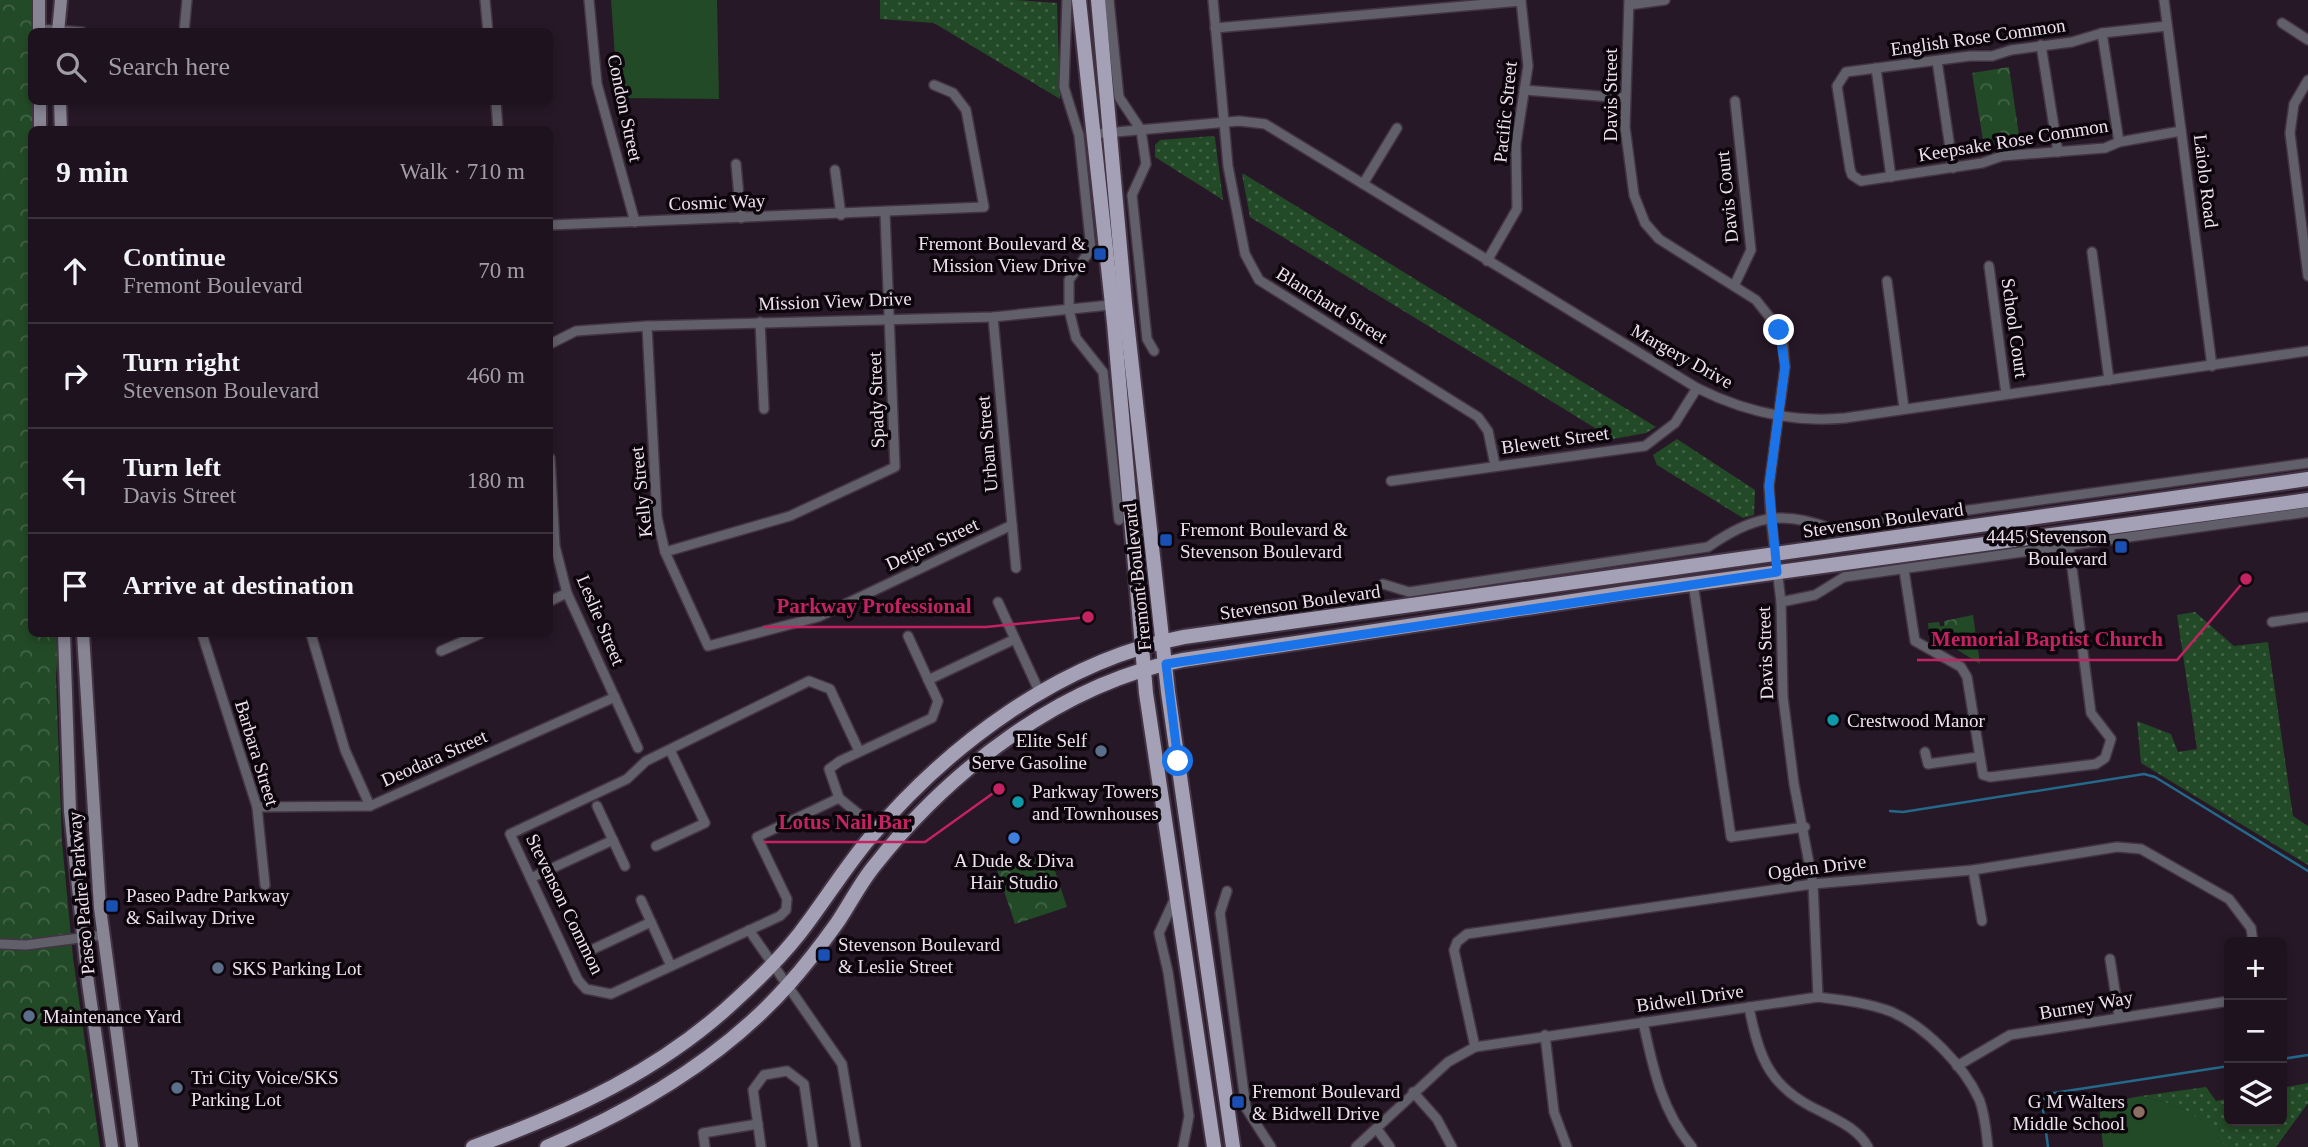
<!DOCTYPE html>
<html lang="en">
<head>
<meta charset="utf-8">
<style>
  :root { --surface:#1d121e; --page:#251b27; --text:#f1f3f6; --muted:#a09ea4; --line:#3b323c }
  body { margin:0; font-family:Georgia,serif; background:var(--page); color:var(--text) }
  .controls { position:absolute; right:21px; bottom:21px; display:grid; overflow:hidden; border-radius:10px; box-shadow:0 4px 10px #0003 }
  .controls button { width:63px; height:63px; display:grid; place-items:center; padding:0; border:0; border-bottom:2px solid var(--line); background:var(--surface); color:var(--text); font:35px sans-serif }
  .stop { position:absolute; width:21px; height:21px; margin:-16px; border:5px solid #1a73e8; border-radius:50%; background:#fff }
  .stop.end { background:#1a73e8; border-color:#fff; box-shadow:0 2px 7px #0008 }
  .list { margin:0; padding:0; list-style:none }
  h2 { display:flex; justify-content:space-between; align-items:center; height:91px; margin:0; padding:0 28px; font-size:30px }
  h2 small { font-size:23px; font-weight:400; color:var(--muted) }
  .list li { display:grid; grid-template-columns:46px 1fr auto; gap:21px; align-items:center; box-sizing:border-box; height:105px; padding:0 28px; border-top:2px solid var(--line) }
  .list b { display:block; font-size:26px; white-space:nowrap }
  .list p { margin:0; font-size:23px; white-space:nowrap; color:var(--muted) }
  .list em { font-size:23px; font-style:normal; color:var(--muted) }
  .icon { flex:none; width:38px; height:38px; fill:none; stroke:currentColor; stroke-width:2; stroke-linecap:round; stroke-linejoin:round }
  .map { position:relative; flex:none; width:2308px; height:1147px; overflow:hidden }
  .search { position:absolute; background:var(--surface); box-shadow:0 4px 10px #0003; left:28px; top:28px; width:525px; height:77px; display:flex; align-items:center; gap:18px; box-sizing:border-box; padding:0 24px; border-radius:10px; color:var(--muted); font-size:26px }
  .panel { position:absolute; background:var(--surface); box-shadow:0 4px 10px #0003; left:28px; top:126px; width:525px; height:511px; border-radius:10px }
  .map>svg:first-child { display:block }
  .grass { fill:url(#grass-dots) }
  .forest { fill:url(#forest-crowns) }
  .pitch { fill:#234a26 }
  .lines { fill:none; stroke-linecap:round; stroke-linejoin:round }
  .stream { stroke:#24688a; stroke-width:2.5 }
  .minor-casing { stroke:#433444; stroke-width:12 }
  .secondary-casing { stroke:#433444; stroke-width:16 }
  .primary-casing { stroke:#433444; stroke-width:18 }
  .minor { stroke:#615f69; stroke-width:9 }
  .secondary { stroke:#878494; stroke-width:12 }
  .primary { stroke:#a4a0b6; stroke-width:14 }
  .route { stroke:#1a73e8; stroke-width:9 }
  .transit-dot { fill:#1a4fb4; stroke:#0c060c; stroke-width:2.5 }
  .culture-dot { fill:#0f9aa8; stroke:#0c060c; stroke-width:2.5 }
  .service-dot { fill:#5c6f8a; stroke:#0c060c; stroke-width:2.5 }
  .shop-dot { fill:#3f7fe0; stroke:#0c060c; stroke-width:2.5 }
  .education-dot { fill:#8d6e63; stroke:#0c060c; stroke-width:2.5 }
  .labels { text-anchor:middle; dominant-baseline:central; stroke-width:7; stroke-linejoin:round; paint-order:stroke }
  .street-label { font-size:19px; fill:#ede2ed; stroke:#0c060c }
  .poi-label { font-size:19px; fill:#ede2ed; stroke:#0c060c; text-anchor:start }
  .leader { fill:none; stroke:#c42262; stroke-width:2.5 }
  .callout-dot { fill:#c42262; stroke:#0c060c; stroke-width:2.5 }
  .callout-label { font-size:21px; text-anchor:middle; font-weight:bold; fill:#c42262; stroke:#0c060c; stroke-width:7; stroke-linejoin:round; paint-order:stroke }
</style>
</head>
<body>
<div class="map">
<svg width="2308" height="1147" viewBox="0 0 2308 1147">
  <defs>
    <pattern id="grass-dots" width="8" height="8" patternUnits="userSpaceOnUse" patternTransform="scale(1.75)"><rect width="8" height="8" fill="#234a26"/><path d="M2 2h.1M6 6h.1" fill="none" stroke="#436446" stroke-width="1.8" stroke-linecap="round"/></pattern>
    <pattern id="forest-crowns" width="20" height="18" patternUnits="userSpaceOnUse" patternTransform="scale(1.75)"><rect width="20" height="18" fill="#234a26"/><path d="M2 6a3 3 0 1 1 6 0M12 15a3 3 0 1 1 6 0" fill="none" stroke="#436446"/></pattern>
  </defs>
  <rect width="100%" height="100%" fill="#271828"/>
  <g class="grass">
    <polygon points="880,0 1016,0 1057,3 1060,99 934,23 880,19"/>
    <polygon points="1213,136 1215,138 1223,200 1155,157 1155,145 1160,140"/>
    <polygon points="1242,174 1244,174 1656,427 1646,433 1613,439 1250,217"/>
    <polygon points="1677,439 1755,490 1754,515 1743,518 1657,465 1653,455"/>
    <polygon points="2195,612 2234,646 2268,642 2293,816 2308,826 2308,865 2141,763 2137,721 2171,734 2178,752 2197,749 2177,615"/>
    <path d="M2308,1083V1103L2276,1147H2225C2207,1116 2174,1103 2141,1096L2206,1087L2216,1101L2229,1098V1121H2282V1088Z"/>
  </g>
  <g class="forest">
    <polygon points="0,0 31,0 35,129 32,130 32,634 59,634 56,677 62,842 73,958 100,1147 0,1147"/>
    <polygon points="2009,67 2020,142 1984,146 1972,73"/>
    <polygon points="1973,615 1980,664 1929,632 1928,623 1939,622 1940,626 1944,626 1944,621"/>
    <polygon points="1049,853 1067,907 1015,924 997,870"/>
  </g>
  <g class="pitch">
    <polygon points="611,0 717,0 719,99 618,98"/>
    <path d="M2141,1096C2174,1103 2208,1116 2225,1147H2103L2099,1104Z"/>
  </g>
  <g class="lines">
    <g class="stream">
      <polyline points="1890,811 1903,812 2144,774 2155,777 2308,871"/>
      <polyline points="2282,1059 2308,1055"/>
      <polyline points="2048,1147 2042,1102 2047,1094 2229,1066"/>
    </g>
    <g class="minor-casing">
      <g id="minor">
        <polyline points="485,0 488,32"/>
        <polyline points="589,0 597,84 635,222"/>
        <polyline points="1067,0 1064,87 1079,135 1091,249 1069,280 1069,310 1076,338 1103,372 1119,520"/>
        <polyline points="1109,0 1119,97 1141,130 1146,164 1132,195 1147,339 1154,351"/>
        <polyline points="1213,0 1228,166 1245,254 1259,280 1478,417 1488,431 1495,465"/>
        <polyline points="1629,0 1625,127 1634,195 1645,223 1659,239 1756,300 1779,329 1783,345 1785,367 1769,486 1771,519 1781,602 1783,697 1794,784 1813,884 1818,997"/>
        <polyline points="2164,0 2212,366"/>
        <polyline points="1629,5 1665,0"/>
        <polyline points="2282,23 2308,40"/>
        <polyline points="2167,26 2102,33 2072,42 2011,50 1992,56 1970,56 1846,72 1837,86 1850,169 1852,175 1861,181 1982,163 2002,156 2105,148 2119,142 2181,131"/>
        <polyline points="1215,28 1521,1 1528,66 1516,144 1517,209 1487,261"/>
        <polyline points="39,29 82,32"/>
        <polyline points="184,32 187,0"/>
        <polyline points="2102,33 2119,142"/>
        <polyline points="2041,45 2058,152"/>
        <polyline points="1937,61 1953,168"/>
        <polyline points="1876,68 1891,177"/>
        <polyline points="2308,80 2294,104 2290,133 2308,276"/>
        <polyline points="1524,90 1624,98"/>
        <polyline points="496,102 498,130"/>
        <path d="M1094,134L1239,121L1265,124L1697,388C1743,411 1793,423 1845,418L2308,351"/>
        <polyline points="736,164 741,218"/>
        <polyline points="835,170 841,215"/>
        <polyline points="1363,184 1397,128"/>
        <polyline points="550,225 984,207 966,110 953,93 934,85"/>
        <polyline points="2092,252 2109,380"/>
        <polyline points="1989,266 2006,394"/>
        <polyline points="1887,281 1904,408"/>
        <polyline points="1734,286 1751,250 1735,101"/>
        <polyline points="993,317 1016,568"/>
        <polyline points="760,322 764,409"/>
        <polyline points="647,326 657,517 665,552 708,646 818,617 1012,525"/>
        <polyline points="550,344 576,331 647,326 993,317 1110,305"/>
        <polyline points="550,458 555,546 567,593 638,748"/>
        <polyline points="1391,481 1645,446 1675,423 1697,388"/>
        <polyline points="665,552 790,516 895,467 885,213"/>
        <polyline points="1904,570 1915,641 1961,667 1967,677 1983,775 1990,777 2096,764 2105,758 2111,739 2091,713 2069,545"/>
        <polyline points="1693,583 1731,837 1805,827"/>
        <path d="M1383,584L1409,592L1708,547C1751,517 1781,509 1832,529L2308,463"/>
        <polyline points="550,601 567,593"/>
        <polyline points="998,602 1040,693"/>
        <polyline points="1781,602 1815,595 1844,577 2308,512"/>
        <polyline points="2272,622 2308,617"/>
        <polyline points="202,634 257,807 265,885"/>
        <polyline points="311,634 345,750 370,806"/>
        <polyline points="441,651 480,634"/>
        <polyline points="928,680 1015,639"/>
        <polyline points="859,751 830,689 809,681 646,761 627,779 510,834 578,980 586,989 611,994 780,916 786,910 787,899 757,837 839,798 829,769 840,761 932,718 938,701 908,636"/>
        <polyline points="1925,752 1928,764 1978,757"/>
        <polyline points="839,798 877,829"/>
        <polyline points="597,806 625,866"/>
        <polyline points="257,807 370,806 615,697"/>
        <polyline points="656,846 705,823 670,750"/>
        <polyline points="1973,870 1982,921"/>
        <polyline points="531,878 613,840"/>
        <polyline points="1227,891 1220,913 1246,1108 1271,1147"/>
        <polyline points="1176,896 1159,933 1168,972 1189,1116 1183,1147"/>
        <polyline points="641,900 671,966"/>
        <polyline points="749,930 842,1064 856,1147"/>
        <polyline points="0,944 26,945 103,935"/>
        <polyline points="587,952 651,922"/>
        <polyline points="2110,959 2119,1016"/>
        <path d="M1749,1007C1759,1060 1771,1089 1822,1112C1839,1121 1858,1129 1868,1147"/>
        <path d="M1643,1022C1653,1067 1661,1110 1692,1147"/>
        <polyline points="1545,1035 1554,1112 1567,1147"/>
        <polyline points="1475,1047 1454,950 1457,942 1467,934 1813,884 1973,870 2117,847 2141,849 2229,899 2251,928 2253,942"/>
        <polyline points="1957,1066 2010,1035 2229,1001"/>
        <polyline points="1413,1092 1437,1119 1452,1147"/>
        <polyline points="1377,1129 1390,1147"/>
        <polyline points="705,1147 703,1133 758,1124"/>
        <polyline points="761,1147 753,1090 764,1075 787,1071 804,1084 813,1147"/>
        <path d="M1356,1147L1448,1062L1475,1047L1818,997C1843,1000 1869,1003 1892,1012C1926,1027 1964,1066 1979,1099C1985,1113 1986,1132 1988,1147"/>
      </g>
    </g>
    <g class="secondary-casing">
      <g id="secondary">
        <polyline points="39,0 39,32"/>
        <polyline points="58,32 61,0"/>
        <polyline points="40,102 40,130"/>
        <polyline points="60,102 61,130"/>
        <polyline points="64,634 70,811 88,983 112,1147"/>
        <polyline points="83,634 100,908 132,1147"/>
      </g>
    </g>
    <g class="primary-casing">
      <g id="primary">
        <polyline points="1079,0 1114,323 1146,693 1214,1147"/>
        <polyline points="1098,0 1125,303 1168,692 1233,1147"/>
        <path d="M473,1147C570,1112 662,1070 738,998C760,978 781,957 800,933C824,902 844,869 869,839C948,745 1061,660 1184,637L2308,479"/>
        <path d="M547,1147C636,1109 723,1058 788,985C805,966 822,944 837,923C850,904 860,883 875,865C950,770 1062,683 1183,660L1625,593L2308,500"/>
      </g>
    </g>
    <use href="#minor" class="minor"/>
    <use href="#secondary" class="secondary"/>
    <use href="#primary" class="primary"/>
  </g>
  <g class="lines">
    <polyline class="route" points="1178,761 1166,664 1777,572 1769,486 1785,367 1779,330"/>
  </g>
  <g class="transit-dot">
    <rect x="1093" y="247" width="14" height="14" rx="3.5"/>
    <rect x="1159" y="533" width="14" height="14" rx="3.5"/>
    <rect x="2114" y="540" width="14" height="14" rx="3.5"/>
    <rect x="105" y="899" width="14" height="14" rx="3.5"/>
    <rect x="817" y="948" width="14" height="14" rx="3.5"/>
    <rect x="1231" y="1095" width="14" height="14" rx="3.5"/>
  </g>
  <g class="culture-dot">
    <circle cx="1833" cy="720" r="7"/>
    <circle cx="1018" cy="802" r="7"/>
  </g>
  <g class="service-dot">
    <circle cx="1101" cy="751" r="7"/>
    <circle cx="218" cy="968" r="7"/>
    <circle cx="29" cy="1016" r="7"/>
    <circle cx="177" cy="1088" r="7"/>
  </g>
  <circle class="shop-dot" cx="1014" cy="838" r="7"/>
  <circle class="education-dot" cx="2139" cy="1112" r="7"/>
  <g class="labels">
    <g class="street-label">
      <text transform="translate(1978 37) rotate(-8)">English Rose Common</text>
      <text transform="translate(1610 95) rotate(-90)">Davis Street</text>
      <text transform="translate(625 108) rotate(78)">Condon Street</text>
      <text transform="translate(1505 112) rotate(-84)">Pacific Street</text>
      <text transform="translate(2013 140) rotate(-9)">Keepsake Rose Common</text>
      <text transform="translate(2206 181) rotate(83)">Laiolo Road</text>
      <text transform="translate(1727 197) rotate(-96)">Davis Court</text>
      <text transform="translate(717 202) rotate(-2)">Cosmic Way</text>
      <text transform="translate(835 301) rotate(-2)">Mission View Drive</text>
      <text transform="translate(1332 305) rotate(32)">Blanchard Street</text>
      <text transform="translate(2015 328) rotate(82)">School Court</text>
      <text transform="translate(1682 356) rotate(29)">Margery Drive</text>
      <text transform="translate(876 400) rotate(-92)">Spady Street</text>
      <text transform="translate(1555 440) rotate(-8)">Blewett Street</text>
      <text transform="translate(987 444) rotate(-95)">Urban Street</text>
      <text transform="translate(641 492) rotate(-96)">Kelly Street</text>
      <text transform="translate(1883 520) rotate(-8)">Stevenson Boulevard</text>
      <text transform="translate(932 544) rotate(-25)">Detjen Street</text>
      <text transform="translate(1137 577) rotate(-96)">Fremont Boulevard</text>
      <text transform="translate(1300 602) rotate(-8)">Stevenson Boulevard</text>
      <text transform="translate(601 620) rotate(67)">Leslie Street</text>
      <text transform="translate(1765 653) rotate(-92)">Davis Street</text>
      <text transform="translate(257 753) rotate(73)">Barbara Street</text>
      <text transform="translate(434 758) rotate(-24)">Deodara Street</text>
      <text transform="translate(1817 867) rotate(-7)">Ogden Drive</text>
      <text transform="translate(81 893) rotate(-95)">Paseo Padre Parkway</text>
      <text transform="translate(565 904) rotate(64)">Stevenson Common</text>
      <text transform="translate(1690 998) rotate(-8)">Bidwell Drive</text>
      <text transform="translate(2086 1005) rotate(-10)">Burney Way</text>
    </g>
    <g class="poi-label">
      <text x="1086" y="243" text-anchor="end">Fremont Boulevard &amp;<tspan x="1086" dy="22">Mission View Drive</tspan></text>
      <text x="1180" y="529">Fremont Boulevard &amp;<tspan x="1180" dy="22">Stevenson Boulevard</tspan></text>
      <text x="2107" y="536" text-anchor="end">4445 Stevenson<tspan x="2107" dy="22">Boulevard</tspan></text>
      <text x="1847" y="720">Crestwood Manor</text>
      <text x="1087" y="740" text-anchor="end">Elite Self<tspan x="1087" dy="22">Serve Gasoline</tspan></text>
      <text x="1032" y="791">Parkway Towers<tspan x="1032" dy="22">and Townhouses</tspan></text>
      <text x="1014" y="860" text-anchor="middle">A Dude &amp; Diva<tspan x="1014" dy="22">Hair Studio</tspan></text>
      <text x="126" y="895">Paseo Padre Parkway<tspan x="126" dy="22">&amp; Sailway Drive</tspan></text>
      <text x="838" y="944">Stevenson Boulevard<tspan x="838" dy="22">&amp; Leslie Street</tspan></text>
      <text x="232" y="968">SKS Parking Lot</text>
      <text x="43" y="1016">Maintenance Yard</text>
      <text x="191" y="1077">Tri City Voice/SKS<tspan x="191" dy="22">Parking Lot</tspan></text>
      <text x="1252" y="1091">Fremont Boulevard<tspan x="1252" dy="22">&amp; Bidwell Drive</tspan></text>
      <text x="2125" y="1101" text-anchor="end">G M Walters<tspan x="2125" dy="22">Middle School</tspan></text>
    </g>
  </g>
  <path class="leader" d="M1088 617L986 627H763M2246 579L2177 660H1917M999 789L925 842H764"/>
  <g class="callout-dot">
    <circle cx="1088" cy="617" r="7"/>
    <circle cx="2246" cy="579" r="7"/>
    <circle cx="999" cy="789" r="7"/>
  </g>
  <g class="callout-label">
    <text x="874" y="613">Parkway Professional</text>
    <text x="2047" y="646">Memorial Baptist Church</text>
    <text x="845" y="829">Lotus Nail Bar</text>
  </g>
</svg>
<div class="controls">
<button>+</button>
<button>−</button>
<button><svg class="icon" aria-label="layers" viewBox="0 0 24 24"><path d="M12 4l9 5-9 5-9-5zM3 14l9 5 9-5"/></svg></button>
</div>
<div class="stop" style="left:1178px;top:761px"></div>
<div class="stop end" style="left:1779px;top:330px"></div>
<div class="search"><svg class="icon" aria-label="search" viewBox="0 0 24 24"><circle cx="10" cy="10" r="6"/><path d="M15 15l6 6"/></svg>Search here</div>
<section class="panel">
<h2>9 min<small>Walk · 710 m</small></h2>
<ul class="list">
<li><svg class="icon" aria-label="ahead" viewBox="0 0 24 24"><path d="M12 20V5M6 11l6-6 6 6"/></svg><div><b>Continue</b><p>Fremont Boulevard</p></div><em>70 m</em></li>
<li><svg class="icon" aria-label="right" viewBox="0 0 24 24"><path d="M7 20v-9h11M14 6l5 5-5 5"/></svg><div><b>Turn right</b><p>Stevenson Boulevard</p></div><em>460 m</em></li>
<li><svg class="icon" aria-label="left" viewBox="0 0 24 24"><path d="M17 20v-9H6M10 6l-5 5 5 5"/></svg><div><b>Turn left</b><p>Davis Street</p></div><em>180 m</em></li>
<li><svg class="icon" aria-label="arrive" viewBox="0 0 24 24"><path d="M6 21V4h12l-3 4 3 4H6"/></svg><div><b>Arrive at destination</b></div></li>
</ul>
</section>
</div>
</body>
</html>
